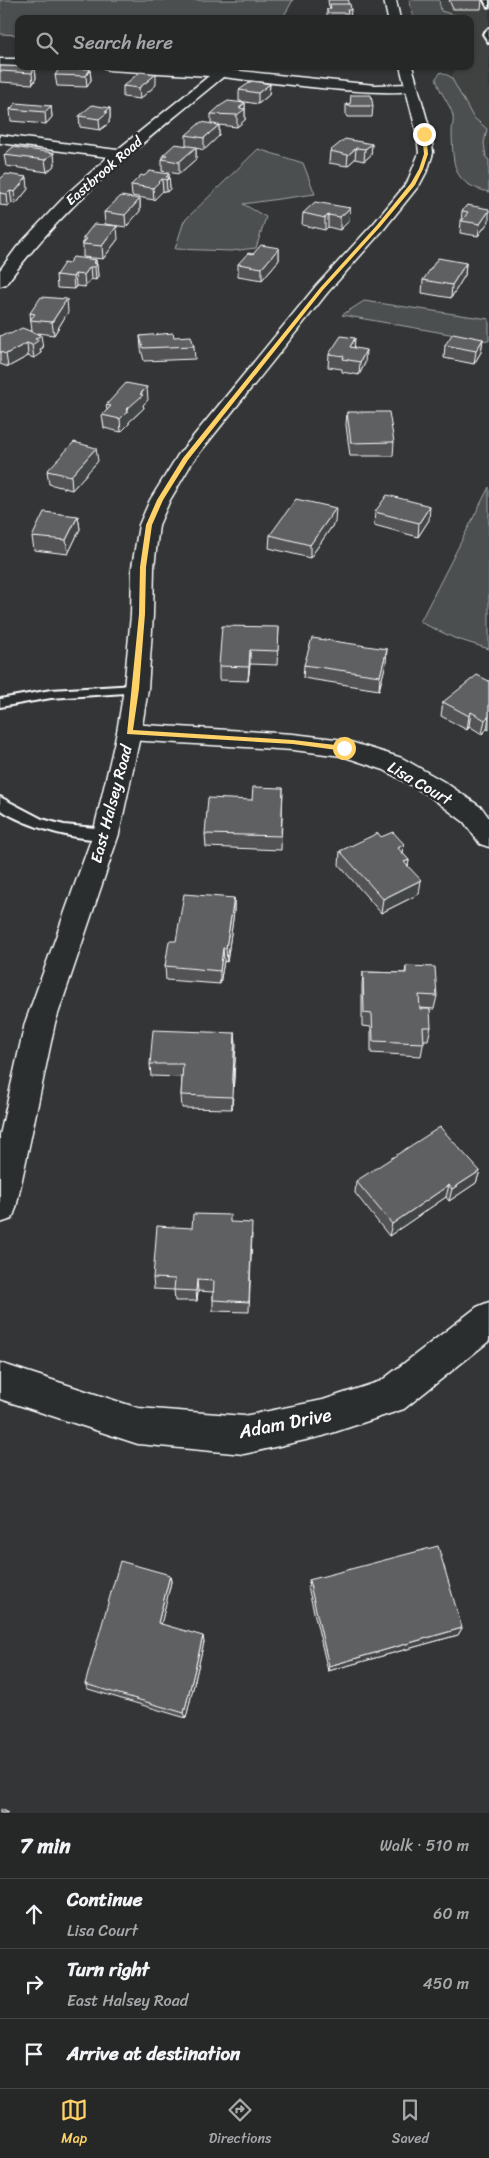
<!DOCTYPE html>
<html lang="en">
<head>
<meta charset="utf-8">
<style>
  :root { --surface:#262828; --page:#323434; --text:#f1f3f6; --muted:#a4a6a8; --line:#424445; --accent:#ffd166 }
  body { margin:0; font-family:Sriracha,sans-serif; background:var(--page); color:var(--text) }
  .stop { position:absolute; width:15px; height:15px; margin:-11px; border:4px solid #ffd166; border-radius:50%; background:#fff }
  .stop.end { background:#ffd166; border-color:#fff; box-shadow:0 1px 5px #0008 }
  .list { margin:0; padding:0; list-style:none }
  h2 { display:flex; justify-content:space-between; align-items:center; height:65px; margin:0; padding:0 20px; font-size:21px }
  h2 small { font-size:16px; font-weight:400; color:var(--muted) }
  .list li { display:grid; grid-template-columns:32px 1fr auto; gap:15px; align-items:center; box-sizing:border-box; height:70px; padding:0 20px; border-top:1px solid var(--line) }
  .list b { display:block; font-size:19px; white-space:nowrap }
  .list p { margin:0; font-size:16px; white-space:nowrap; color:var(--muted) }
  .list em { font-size:16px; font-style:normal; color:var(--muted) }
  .icon { flex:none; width:28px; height:28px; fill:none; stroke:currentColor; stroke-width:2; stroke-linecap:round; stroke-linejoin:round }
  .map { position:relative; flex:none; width:489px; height:1813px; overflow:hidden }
  .search { position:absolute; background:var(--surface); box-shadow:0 1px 4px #0004; left:15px; right:15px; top:15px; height:55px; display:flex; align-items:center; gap:12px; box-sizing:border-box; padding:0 18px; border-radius:10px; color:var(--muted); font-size:19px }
  .sheet { height:275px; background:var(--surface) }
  nav { display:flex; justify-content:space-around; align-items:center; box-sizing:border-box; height:70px; border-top:1px solid var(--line); background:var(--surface); font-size:14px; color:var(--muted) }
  nav a { display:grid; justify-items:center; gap:2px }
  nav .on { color:var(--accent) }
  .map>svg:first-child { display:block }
  .built { fill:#404243 }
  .green { fill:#4c4f50; stroke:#a6a7a8 }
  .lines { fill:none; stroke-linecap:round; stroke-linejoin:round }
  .service-casing { stroke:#fff; stroke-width:4 }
  .minor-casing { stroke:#fff; stroke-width:3 }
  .tertiary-casing { stroke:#fff; stroke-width:3 }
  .service { fill:#2a2d2e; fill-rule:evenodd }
  .minor { fill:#2a2d2e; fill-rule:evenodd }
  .tertiary { fill:#2a2d2e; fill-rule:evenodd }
  .wall { fill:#525354; stroke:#fff }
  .shaded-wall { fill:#424445; stroke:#fff }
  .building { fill:#5f6162; stroke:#fff }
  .route { fill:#ffd166 }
  .labels { text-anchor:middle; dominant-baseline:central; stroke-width:5; stroke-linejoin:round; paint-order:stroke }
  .far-street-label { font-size:14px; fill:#fff; stroke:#2a2d2e }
  .street-label { font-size:16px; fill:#fff; stroke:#2a2d2e }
  .near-street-label { font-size:19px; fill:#fff; stroke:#2a2d2e }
</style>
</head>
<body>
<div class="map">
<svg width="489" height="1813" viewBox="0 0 489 1813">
  <rect width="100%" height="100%" fill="#333536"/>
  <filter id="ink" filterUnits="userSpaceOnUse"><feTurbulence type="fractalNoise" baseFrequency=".02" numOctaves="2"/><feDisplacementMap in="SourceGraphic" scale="10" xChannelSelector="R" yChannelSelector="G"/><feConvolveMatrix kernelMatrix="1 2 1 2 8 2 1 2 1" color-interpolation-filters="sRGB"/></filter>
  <g filter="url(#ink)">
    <polygon class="built" points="439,0 489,0 489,160 486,158 484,143 486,129 473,117 451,77 458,66 470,66 470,19 461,19 461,17 441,11"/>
    <g class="green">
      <polygon points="0,0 293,0 282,19 19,19 19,35 0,34"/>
      <polygon points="409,0 439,0 441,11 461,17 461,19 414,19"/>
      <path d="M441,72L451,77L473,117L487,129L484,143L486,158L489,160V192C452,184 453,165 452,132C452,127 454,121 453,116C450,103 439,93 436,78Z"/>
      <polygon points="258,149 303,163 315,194 243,204 266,217 256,248 231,251 175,249 184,221"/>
      <polygon points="364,301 489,319 489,341 342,315"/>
      <polygon points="489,487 489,649 454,638 420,622"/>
    </g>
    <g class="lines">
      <g class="service-casing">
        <g id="service">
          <polygon points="484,0 489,0 489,7 487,6"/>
          <polygon points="489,28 489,43 483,34"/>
          <polygon points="136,685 140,686 142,689 140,692 51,698 0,707 0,699 51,690"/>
          <path d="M0,797L42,819L64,825L106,829L111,831L113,834L111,837C84,845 22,825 0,809Z"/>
        </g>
      </g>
      <g class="minor-casing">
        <g id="minor">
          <polygon points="0,59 19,59 19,66 21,66 0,67"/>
          <path d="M102,66H171L220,69L375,85L411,84L417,88C406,101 249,80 223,77C143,143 68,200 6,284L0,286V270L17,247L69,192L108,157L0,143V135L117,150L209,76L108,70Z"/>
          <polygon points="129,724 293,734 344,740 402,758 446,783 482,808 489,818 489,847 480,844 464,822 428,795 384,770 342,756 293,750 129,740 120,738 117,732 120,726"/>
          <polygon points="489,1302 489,1341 404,1409 323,1436 244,1454 138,1444 0,1399 0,1363 138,1408 244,1416 323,1400 381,1381 477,1307"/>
        </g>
      </g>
      <g class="tertiary-casing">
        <g id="tertiary">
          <polygon points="384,0 396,0 400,19 388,19"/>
          <polygon points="400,66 412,66 431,134 433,153 428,169 420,184 384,229 328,292 193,461 170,500 159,525 154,567 153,615 148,689 141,732 119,834 55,1023 16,1208 12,1219 0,1223 0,1135 25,1023 93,834 117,732 124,689 131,615 132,567 139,525 150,500 178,455 316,286 374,223 407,183 419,153 417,134"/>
        </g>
      </g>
      <use href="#service" class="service"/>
      <use href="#minor" class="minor"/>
      <use href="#tertiary" class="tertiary"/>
    </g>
    <g class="wall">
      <polygon points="328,0 349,0 348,4 351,10 350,19 327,19 327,9 330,9 330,7 329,7"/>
      <polygon points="449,0 482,0 481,9 453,9"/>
      <polygon points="0,66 35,67 36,78 33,84 0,82"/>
      <polygon points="327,66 356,66 353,70 326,68"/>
      <polygon points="90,69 91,80 87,87 57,86 55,75"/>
      <polygon points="270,84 269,95 258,104 239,101 239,90"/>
      <polygon points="156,85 140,99 123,97 123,86"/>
      <polygon points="245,103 245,120 237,127 219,125 219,136 204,150 196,148 196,159 179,174 162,171 162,159 163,158 163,155 186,146 186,135 211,124 211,114"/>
      <polygon points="346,104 373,106 372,117 347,117 346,115"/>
      <polygon points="51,106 52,117 46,124 11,121 10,109"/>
      <polygon points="110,108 110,119 109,120 109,123 100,130 80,127 79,116"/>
      <polygon points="372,144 371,155 364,161 355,159 347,166 329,163 330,151"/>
      <polygon points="54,153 55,165 47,172 6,166 4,155"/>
      <polygon points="169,174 170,189 167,192 163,191 154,200 132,196 131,185 144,176"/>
      <polygon points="0,179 28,189 16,204 12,203 8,206 0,205"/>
      <polygon points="140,199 140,211 126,227 105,224 104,212"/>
      <polygon points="467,205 489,221 478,236 460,233 462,211"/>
      <polygon points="350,208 349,221 340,230 328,227 325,230 302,225 303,213"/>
      <polygon points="83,238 118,239 103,259 83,257"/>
      <polygon points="279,248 279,260 262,280 238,276 238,264 253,254"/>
      <polygon points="96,260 98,276 96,280 91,279 85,287 76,286 74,289 57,288 56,275 68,264"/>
      <polygon points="466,263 465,275 451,298 422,293 423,280"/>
      <polygon points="68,312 54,335 38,333 43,348 40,349 41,353 34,358 28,356 8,367 0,364 0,336 32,331 30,313"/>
      <polygon points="140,336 174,337 194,346 195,359 144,361 141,349"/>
      <polygon points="483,339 481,352 474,364 444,358 445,345"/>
      <polygon points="355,348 365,363 359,375 342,372 342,369 328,367 329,354"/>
      <polygon points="148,400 143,405 144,408 129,422 129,424 121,432 104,428 102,415 107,410 106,405"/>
      <polygon points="347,412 394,442 393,456 350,456 346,425"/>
      <polygon points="98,461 72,490 49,484 47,471"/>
      <polygon points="375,512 429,520 418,537 374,525"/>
      <polygon points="78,516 80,529 68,554 34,550 32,537"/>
      <polygon points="335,522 310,558 269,548 270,535"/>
      <polygon points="279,627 277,665 250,664 248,681 219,680 219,666"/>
      <polygon points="386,663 379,690 303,678 304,665"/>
      <polygon points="489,681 489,730 487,729 482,734 469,726 467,730 441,716 443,702"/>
      <polygon points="283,788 281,850 206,847 205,834 252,800"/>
      <polygon points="381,837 404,844 403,854 409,860 408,866 419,894 381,913 339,865 340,851"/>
      <polygon points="234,898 234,912 227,962 224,961 220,984 166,980 165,966 176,941"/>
      <polygon points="406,966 437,996 434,1009 420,1008 431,1027 428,1040 424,1040 421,1056 371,1053 371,1027 362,1026 362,985 363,972 405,973"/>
      <polygon points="235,1033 236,1045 232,1109 182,1108 181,1095 182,1077 151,1076 150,1064"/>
      <polygon points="480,1171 476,1183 449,1201 446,1197 389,1236 355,1193 356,1181"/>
      <polygon points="230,1222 252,1234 249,1312 213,1311 213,1292 198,1291 197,1301 175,1301 174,1290 154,1289 153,1278 192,1228"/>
      <polygon points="170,1575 171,1582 161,1624 204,1642 186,1718 88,1689 85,1684"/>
      <polygon points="309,1580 462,1628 458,1635 328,1671 308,1587"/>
    </g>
    <g class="shaded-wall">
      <polygon points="35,67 36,78 33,84 32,73"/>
      <polygon points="90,69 91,80 87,87 86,76"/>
      <polygon points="156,74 156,85 140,99 139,88"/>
      <polygon points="270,84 269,95 258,104 258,93"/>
      <polygon points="245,103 245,120 237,127 237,115 239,108"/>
      <polygon points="51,106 52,117 46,124 45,112"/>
      <polygon points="110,108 110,119 109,120 109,123 100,130 99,119 105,112"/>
      <polygon points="219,125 219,136 204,150 204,138"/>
      <polygon points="372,144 371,155 364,161 365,149"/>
      <polygon points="196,147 196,159 179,174 179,162"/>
      <polygon points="356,148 355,159 347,166 348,155"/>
      <polygon points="54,153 55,165 47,172 45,160"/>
      <polygon points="169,174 170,189 167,192 166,177"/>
      <polygon points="27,177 28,189 16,204 15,192"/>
      <polygon points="162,179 163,191 154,200 153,188"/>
      <polygon points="10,191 12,203 8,206 7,194"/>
      <polygon points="140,199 140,211 126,227 125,215"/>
      <polygon points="350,208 349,221 340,230 340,217"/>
      <polygon points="489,211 489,221 478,236 480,224"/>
      <polygon points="328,215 328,227 325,230 325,218"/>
      <polygon points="117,226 118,239 103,259 102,246"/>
      <polygon points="279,248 279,260 262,280 262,268"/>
      <polygon points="96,260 96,265 97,264 98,276 96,280 95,267 93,263"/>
      <polygon points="466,263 465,275 451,298 452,285"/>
      <polygon points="90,267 91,279 85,287 84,275"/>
      <polygon points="75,274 76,286 74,289 73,277"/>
      <polygon points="67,299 68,312 54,335 52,322"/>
      <polygon points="41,335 43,348 40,349 41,353 34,358 32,345 35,339"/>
      <polygon points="355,338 354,351 349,360 350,347"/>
      <polygon points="483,339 481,352 474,364 476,351"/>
      <polygon points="27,343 28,356 8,367 6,354"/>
      <polygon points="366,350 365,363 359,375 360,362"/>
      <polygon points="147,387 148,400 143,405 144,408 129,422 129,424 121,432 120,419 126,410"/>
      <polygon points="96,448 98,461 72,490 71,476"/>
      <polygon points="430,506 429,520 418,537 419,523"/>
      <polygon points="336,508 335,522 310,558 310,545"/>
      <polygon points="78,516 80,529 68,554 66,540"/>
      <polygon points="387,649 386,663 379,690 380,676"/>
      <polygon points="250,650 250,664 248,681 249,667"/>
      <polygon points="471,712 469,726 467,730 469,716"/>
      <polygon points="489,716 487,729 482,734 485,720"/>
      <polygon points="404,844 402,858 398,848"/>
      <polygon points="409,860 407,874 404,862"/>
      <polygon points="421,880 419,894 381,913 383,899"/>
      <polygon points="234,898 234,912 227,962 226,948"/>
      <polygon points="223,948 224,961 220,984 220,971"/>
      <polygon points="235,1033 236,1045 232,1109 232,1097"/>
      <polygon points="480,1171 476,1183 449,1201 452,1189"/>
      <polygon points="449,1185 446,1197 389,1236 392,1224"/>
      <polygon points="197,1280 198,1291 197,1301 196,1291"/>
      <polygon points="170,1575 171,1582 160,1629 158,1623"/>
      <polygon points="462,1628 458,1635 328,1671 329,1666"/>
      <polygon points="203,1636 204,1642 186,1718 184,1713"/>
    </g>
    <g class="building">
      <polygon points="330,4 350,4 351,10 347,10 348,13 331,13 327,12 327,9 331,9"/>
      <polygon points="0,66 35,67 32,73 0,71"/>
      <polygon points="59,69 90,69 86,76 55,75"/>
      <polygon points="140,72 156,74 139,88 123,86"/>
      <polygon points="252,81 270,84 258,93 239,90"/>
      <polygon points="351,95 371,95 373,106 348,106 346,104 350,104"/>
      <polygon points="228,101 245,103 239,108 245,109 237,115 211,114 220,106"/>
      <polygon points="16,103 51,106 45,112 10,109"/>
      <polygon points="92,105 110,108 105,112 108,112 99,119 79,116"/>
      <polygon points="201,122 219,125 204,138 186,135"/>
      <polygon points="345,139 372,144 365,149 356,148 348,155 330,151"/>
      <polygon points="175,144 196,147 179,162 162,159 167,155 163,155"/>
      <polygon points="13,147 54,153 45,160 4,155"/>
      <polygon points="150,171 169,174 166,177 170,177 167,180 162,179 153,188 131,185 141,175 144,176"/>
      <polygon points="6,174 27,177 15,192 10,191 7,194 0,193 0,179"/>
      <polygon points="121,196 140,199 125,215 104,212"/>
      <polygon points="315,202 350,208 340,217 328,215 325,218 303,213"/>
      <polygon points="467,205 489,209 489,211 480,224 462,221 468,212 462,211"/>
      <polygon points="94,224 117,226 102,246 82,244 87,239 83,238"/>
      <polygon points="261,245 279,248 262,268 238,264 248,253 253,254"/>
      <polygon points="73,257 96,260 93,263 97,264 95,267 90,267 84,275 75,274 73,277 56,275 64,263 68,264"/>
      <polygon points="438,258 466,263 452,285 423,280"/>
      <polygon points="41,297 67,299 52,322 30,320 35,314 30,313"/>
      <polygon points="22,328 41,335 35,339 39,340 32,345 27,343 6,354 0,352 0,336 6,333 10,334"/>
      <polygon points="173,333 174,337 191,336 194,346 143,348 140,336"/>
      <polygon points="453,333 483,339 476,351 445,345"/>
      <polygon points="341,336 355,338 350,347 366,350 360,362 343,359 344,356 329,354"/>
      <polygon points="126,383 147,387 140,394 143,395 126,410 128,411 120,419 102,415 111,406 106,405"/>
      <polygon points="347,412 389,412 394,442 351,443"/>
      <polygon points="74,442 96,448 71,476 47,471"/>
      <polygon points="387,495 430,506 419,523 375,512"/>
      <polygon points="296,499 336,508 310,545 270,535"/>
      <polygon points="44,512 78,516 66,540 32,537"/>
      <polygon points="222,626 279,627 278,651 250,650 249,667 219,666"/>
      <polygon points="312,638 387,649 380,676 304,665"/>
      <polygon points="477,675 489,681 489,716 485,720 471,712 469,716 443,702"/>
      <polygon points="253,787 283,788 281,836 205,834 208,798 252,800"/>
      <polygon points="393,832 404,844 398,848 409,860 404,862 421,880 383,899 340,851 378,833 381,837"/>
      <polygon points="184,894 234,898 226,948 223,948 220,971 165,966 169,941 176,941"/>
      <polygon points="406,966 435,967 437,996 419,995 420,1009 430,1009 431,1027 423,1027 424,1043 373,1041 372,1014 364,1013 363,972 406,973"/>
      <polygon points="153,1030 235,1033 232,1097 181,1095 183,1064 150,1064"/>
      <polygon points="440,1127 480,1171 452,1189 449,1185 392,1224 356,1181"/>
      <polygon points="193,1214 230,1215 230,1222 252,1223 249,1302 213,1300 214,1281 197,1280 196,1291 174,1290 175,1279 153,1278 157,1226 192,1228"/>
      <polygon points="438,1546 462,1628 329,1666 309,1580"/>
      <polygon points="120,1561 170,1575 158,1623 203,1636 184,1713 85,1684"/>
      <polygon points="0,1809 8,1813 0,1813"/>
    </g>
  </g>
  <polygon class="route" points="426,133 428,154 423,169 415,185 380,227 323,290 188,460 163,500 152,525 146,567 145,614 139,689 133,730 293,740 344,746 348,748 344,751 293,744 127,734 139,614 140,567 146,525 157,500 183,458 320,288 377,225 411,183 419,169 424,154 422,134"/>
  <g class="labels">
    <g class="far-street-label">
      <text transform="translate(104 171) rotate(-41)">Eastbrook Road</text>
    </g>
    <g class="street-label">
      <text transform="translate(420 783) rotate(30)">Lisa Court</text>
      <text transform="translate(111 804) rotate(-75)">East Halsey Road</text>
    </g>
    <g class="near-street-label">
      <text transform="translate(285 1423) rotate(-11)">Adam Drive</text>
    </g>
  </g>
</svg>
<div class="stop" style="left:344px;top:748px"></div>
<div class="stop end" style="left:424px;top:134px"></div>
<div class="search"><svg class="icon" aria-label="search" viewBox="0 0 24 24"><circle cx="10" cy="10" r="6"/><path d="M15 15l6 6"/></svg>Search here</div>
</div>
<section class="sheet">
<h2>7 min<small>Walk · 510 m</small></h2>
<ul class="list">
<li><svg class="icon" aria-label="ahead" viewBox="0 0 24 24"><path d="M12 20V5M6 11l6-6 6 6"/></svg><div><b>Continue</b><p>Lisa Court</p></div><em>60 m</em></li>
<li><svg class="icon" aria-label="right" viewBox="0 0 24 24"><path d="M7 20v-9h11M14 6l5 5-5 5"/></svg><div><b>Turn right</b><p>East Halsey Road</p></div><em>450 m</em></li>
<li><svg class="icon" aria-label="arrive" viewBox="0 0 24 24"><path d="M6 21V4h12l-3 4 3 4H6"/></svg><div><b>Arrive at destination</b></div></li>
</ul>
</section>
<nav>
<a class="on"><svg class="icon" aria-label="map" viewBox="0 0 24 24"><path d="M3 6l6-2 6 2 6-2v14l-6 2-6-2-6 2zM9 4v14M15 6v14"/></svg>Map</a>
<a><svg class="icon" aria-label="directions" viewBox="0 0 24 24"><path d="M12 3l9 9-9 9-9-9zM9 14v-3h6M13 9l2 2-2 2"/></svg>Directions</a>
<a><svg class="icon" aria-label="saved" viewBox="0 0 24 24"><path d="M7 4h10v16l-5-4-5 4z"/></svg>Saved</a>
</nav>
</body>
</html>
